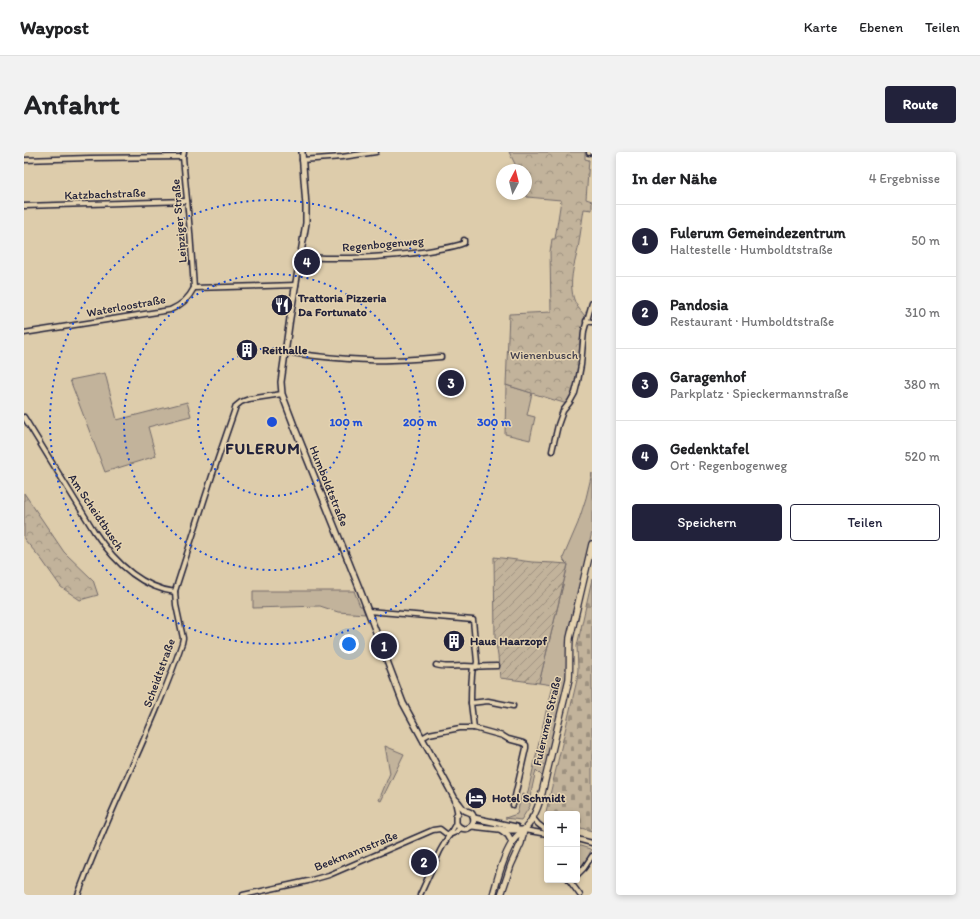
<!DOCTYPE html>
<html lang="de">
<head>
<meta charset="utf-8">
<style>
  :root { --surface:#fff; --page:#f2f2f2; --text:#202124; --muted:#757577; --line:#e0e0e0; --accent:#22223b }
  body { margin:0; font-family:Itim,sans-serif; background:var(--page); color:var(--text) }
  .controls { position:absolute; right:12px; bottom:12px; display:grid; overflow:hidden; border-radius:4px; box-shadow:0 2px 6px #0003 }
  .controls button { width:36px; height:36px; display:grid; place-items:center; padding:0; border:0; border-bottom:1px solid var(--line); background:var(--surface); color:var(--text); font:20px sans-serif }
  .compass { position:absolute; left:472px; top:12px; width:36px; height:36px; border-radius:50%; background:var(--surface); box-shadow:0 2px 6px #0003; rotate:7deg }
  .you { position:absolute; left:325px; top:492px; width:14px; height:14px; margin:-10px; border:3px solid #fff; border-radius:50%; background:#1a73e8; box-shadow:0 0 0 6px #1a73e833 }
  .badge { display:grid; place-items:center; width:26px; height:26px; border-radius:50%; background:var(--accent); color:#fff; font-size:13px; font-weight:700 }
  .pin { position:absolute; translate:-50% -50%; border:2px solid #fff; box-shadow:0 1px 4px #0006 }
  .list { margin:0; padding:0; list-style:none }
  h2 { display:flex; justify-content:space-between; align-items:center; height:52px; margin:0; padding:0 16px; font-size:17px }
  h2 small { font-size:13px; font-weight:400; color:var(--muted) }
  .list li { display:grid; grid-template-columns:26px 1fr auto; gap:12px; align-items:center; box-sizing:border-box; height:72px; padding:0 16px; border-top:1px solid var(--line) }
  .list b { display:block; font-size:15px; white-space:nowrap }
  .list p { margin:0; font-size:13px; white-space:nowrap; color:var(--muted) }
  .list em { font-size:13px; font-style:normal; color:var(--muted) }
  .actions { display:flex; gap:8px; padding:12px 16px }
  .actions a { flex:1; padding:9px 0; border:1px solid var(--accent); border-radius:4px; text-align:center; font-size:14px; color:var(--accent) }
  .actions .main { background:var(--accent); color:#fff }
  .map { position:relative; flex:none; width:568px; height:743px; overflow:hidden; border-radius:4px }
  header { display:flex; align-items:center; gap:24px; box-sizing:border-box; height:56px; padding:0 20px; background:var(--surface); border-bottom:1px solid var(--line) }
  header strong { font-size:19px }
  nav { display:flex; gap:22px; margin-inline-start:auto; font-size:14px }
  .intro { display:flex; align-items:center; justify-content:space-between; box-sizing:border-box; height:96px; padding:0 24px }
  h1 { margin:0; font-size:28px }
  .button { padding:10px 18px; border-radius:4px; background:var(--accent); color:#fff; font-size:14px; font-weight:700 }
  main { display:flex; gap:24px; padding:0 24px }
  aside { flex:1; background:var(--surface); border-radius:4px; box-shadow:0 2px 6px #0003 }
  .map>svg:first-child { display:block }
  .green { fill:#c2b39b; stroke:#726a6b }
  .forest { fill:url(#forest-crowns); stroke:#726a6b }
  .cemetery { fill:url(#cemetery-stones); stroke:#726a6b }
  .garden { fill:url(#garden-furrows); stroke:#726a6b }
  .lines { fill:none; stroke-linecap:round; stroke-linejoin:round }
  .minor-casing { stroke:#22223b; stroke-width:7 }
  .tertiary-casing { stroke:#22223b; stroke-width:8 }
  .secondary-casing { stroke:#22223b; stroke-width:8 }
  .minor { stroke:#e5d3b0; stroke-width:4 }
  .tertiary { stroke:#e5d3b0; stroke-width:5 }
  .secondary { stroke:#e5d3b0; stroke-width:5.5 }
  .ring { fill:none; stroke:#1d4ed8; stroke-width:2; stroke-dasharray:2 4 }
  .labels { text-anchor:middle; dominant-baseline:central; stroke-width:3; stroke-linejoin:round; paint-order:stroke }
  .street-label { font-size:12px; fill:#22223b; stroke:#e5d3b0 }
  .poi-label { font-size:12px; font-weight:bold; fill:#22223b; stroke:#e5d3b0; text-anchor:start }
  .park-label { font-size:12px; fill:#423f4e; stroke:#e5d3b0 }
  .district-label { font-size:16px; font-weight:bold; letter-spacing:1px; fill:#22223b; stroke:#e5d3b0 }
  .centre { fill:#1d4ed8; stroke:#e5d3b0; stroke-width:2 }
  .ring-label { font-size:12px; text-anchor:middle; font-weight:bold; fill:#1d4ed8; stroke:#e5d3b0; stroke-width:3; stroke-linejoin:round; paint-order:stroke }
</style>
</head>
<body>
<header>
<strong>Waypost</strong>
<nav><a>Karte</a><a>Ebenen</a><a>Teilen</a></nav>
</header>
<div class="intro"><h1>Anfahrt</h1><a class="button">Route</a></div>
<main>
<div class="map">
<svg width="568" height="743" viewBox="0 0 568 743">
  <defs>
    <pattern id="forest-crowns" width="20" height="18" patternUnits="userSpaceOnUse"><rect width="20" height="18" fill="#c2b39b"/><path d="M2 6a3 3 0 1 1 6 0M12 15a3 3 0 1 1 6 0" fill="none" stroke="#9d9180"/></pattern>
    <pattern id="cemetery-stones" width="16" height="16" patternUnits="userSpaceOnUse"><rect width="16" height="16" fill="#c2b39b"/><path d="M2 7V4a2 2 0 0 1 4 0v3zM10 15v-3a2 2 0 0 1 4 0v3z" fill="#9d9180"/></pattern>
    <pattern id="garden-furrows" width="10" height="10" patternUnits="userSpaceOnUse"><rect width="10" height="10" fill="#c2b39b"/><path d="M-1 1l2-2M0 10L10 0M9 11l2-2" fill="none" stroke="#9d9180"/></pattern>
  </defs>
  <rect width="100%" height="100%" fill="#ddccab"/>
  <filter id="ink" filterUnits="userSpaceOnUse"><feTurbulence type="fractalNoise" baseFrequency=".025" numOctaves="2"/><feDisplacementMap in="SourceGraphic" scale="8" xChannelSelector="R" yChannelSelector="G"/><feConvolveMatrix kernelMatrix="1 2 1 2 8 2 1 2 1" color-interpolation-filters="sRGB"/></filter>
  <g filter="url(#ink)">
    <g class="green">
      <polygon points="81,221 93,268 163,250 167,264 124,275 132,304 81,320 46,228"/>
      <polygon points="482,233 508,241 503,263 511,265 506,288 481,282"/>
      <path d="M568,321V380L543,485C542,499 544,513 542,527L519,625L512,618L506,645V654L497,668L481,666L493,662L498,642L503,644L528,533L515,531L544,413L540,409L539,406L554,371L562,346Z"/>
      <polygon points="229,439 330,439 336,454 338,454 341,462 314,460 296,454 229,456"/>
      <polygon points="361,594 380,602 357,649 355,648 366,621"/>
      <polygon points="553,693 566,697 567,698 564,706 553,719"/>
    </g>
    <g class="forest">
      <path d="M485,0H561V7L565,8L562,47L568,49V58L560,57C558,70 556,84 554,97C551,110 546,125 548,138C549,150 554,156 562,165L556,188L554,221L549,240L543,252L482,233L485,162L527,160L526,100L528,87H531L537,48L503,45L502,41V18H494Z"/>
      <polygon points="0,341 40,400 69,428 74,443 56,448 37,435 18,408 0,387"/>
    </g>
    <polygon class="cemetery" points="568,427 568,679 553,675 553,662 523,662 523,669 521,664 553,528 554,517 553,494"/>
    <polygon class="garden" points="470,405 508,410 530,411 544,412 515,531 476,526 474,504 471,485"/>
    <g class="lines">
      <g class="minor-casing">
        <g id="minor">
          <polyline points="160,0 159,5 166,80 170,136"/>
          <polyline points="565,1 565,0"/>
          <polyline points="0,8 66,6 159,5"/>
          <polyline points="278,8 318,5 352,0"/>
          <polyline points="0,54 163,49"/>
          <path d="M276,104C294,107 311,106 328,106C356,105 383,103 410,98C420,96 431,95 440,91V88"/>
          <polyline points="170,136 272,133"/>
          <polyline points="562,169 568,170"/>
          <path d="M0,181L146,158C156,154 165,146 170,136"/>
          <path d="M261,200C288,204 316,207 344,208C368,209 393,207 417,205"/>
          <path d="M0,265L70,379C89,408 115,435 151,440"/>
          <polyline points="528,299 534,273 539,259 546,250 551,241 554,229 557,213 560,179 568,151"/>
          <polyline points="344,459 449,468 453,510 452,515"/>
          <path d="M412,513C422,516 431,514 441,514C452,515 462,514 473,514"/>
          <path d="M447,551C447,539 447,527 449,515"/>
          <polyline points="450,576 447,551 464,549 489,554"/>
          <polyline points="398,586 405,582 436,576 450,576 479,584 484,587 499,591 502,593 502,596 489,653"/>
          <polyline points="508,665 514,672 523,679"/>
          <polyline points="500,678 523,682"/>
          <polyline points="425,683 432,680 436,676"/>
          <polyline points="553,687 568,691"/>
          <polyline points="553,723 560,716 568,704"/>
          <polyline points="545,728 556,743"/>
          <path d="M54,743C85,657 129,577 158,491L159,486L152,453L151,439L188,324L212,254L217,250L225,247L258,242"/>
          <polyline points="219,743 284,729 305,723 409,678 416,677 425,684"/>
          <polyline points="396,743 416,699 432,671"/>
        </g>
      </g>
      <g class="tertiary-casing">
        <g id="tertiary">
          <path d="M278,0L282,54V71L266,166L257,230L258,242L272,279L336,438L379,551L431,647C435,650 438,657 442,659C445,660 448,660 449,664C453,676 438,682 432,671V664L434,661L431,647"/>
          <polyline points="450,666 492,675"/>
          <polyline points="448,674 483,678 500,678"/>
          <polyline points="476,677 484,683 488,690"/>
        </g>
      </g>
      <g class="secondary-casing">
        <g id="secondary">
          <path d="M469,743C474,726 478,707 488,691C491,684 495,683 500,678C508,670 514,655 517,645L545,527C546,513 545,500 546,486L568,392"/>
          <polyline points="477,743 487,713 497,691 500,678"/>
        </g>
      </g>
      <use href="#minor" class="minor"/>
      <use href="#tertiary" class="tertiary"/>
      <use href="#secondary" class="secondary"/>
    </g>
  </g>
  <g class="ring">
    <circle cx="248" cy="270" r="74"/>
    <circle cx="248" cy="270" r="148"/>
    <circle cx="248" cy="270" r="222"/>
  </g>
  <defs>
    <g id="restaurant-disc" transform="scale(1.15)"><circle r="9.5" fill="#22223b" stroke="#e5d3b0"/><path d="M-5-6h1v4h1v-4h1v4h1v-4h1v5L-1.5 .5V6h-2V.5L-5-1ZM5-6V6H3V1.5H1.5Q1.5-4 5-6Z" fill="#fff"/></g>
    <g id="building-disc" transform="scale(1.15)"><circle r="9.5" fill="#22223b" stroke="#e5d3b0"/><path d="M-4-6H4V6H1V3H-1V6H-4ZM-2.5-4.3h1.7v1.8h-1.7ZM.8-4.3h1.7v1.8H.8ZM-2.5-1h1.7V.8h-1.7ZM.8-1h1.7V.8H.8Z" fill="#fff"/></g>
    <g id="hotel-disc" transform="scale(1.15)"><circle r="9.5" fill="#22223b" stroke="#e5d3b0"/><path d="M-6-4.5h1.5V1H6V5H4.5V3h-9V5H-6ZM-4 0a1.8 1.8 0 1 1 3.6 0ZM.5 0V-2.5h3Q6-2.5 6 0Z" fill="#fff"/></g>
  </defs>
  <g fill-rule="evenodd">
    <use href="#restaurant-disc" x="258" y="153"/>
    <use href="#building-disc" x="223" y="198"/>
    <use href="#building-disc" x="430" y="489"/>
    <use href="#hotel-disc" x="452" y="646"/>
  </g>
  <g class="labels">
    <g class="street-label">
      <text transform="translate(81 42) rotate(-2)">Katzbachstraße</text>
      <text transform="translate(155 69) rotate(-95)">Leipziger Straße</text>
      <text transform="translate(359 92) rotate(-5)">Regenbogenweg</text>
      <text transform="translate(102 154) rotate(-10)">Waterloostraße</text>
      <text transform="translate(305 334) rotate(68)">Humboldtstraße</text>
      <text transform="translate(72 360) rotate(56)">Am Scheidtbusch</text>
      <text transform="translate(135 521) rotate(-70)">Scheidtstraße</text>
      <text transform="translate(523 569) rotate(-77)">Fulerumer Straße</text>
      <text transform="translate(332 699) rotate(-22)">Beekmannstraße</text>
    </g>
    <g class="poi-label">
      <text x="274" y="146">Trattoria Pizzeria<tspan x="274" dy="14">Da Fortunato</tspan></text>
      <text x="238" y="198">Reithalle</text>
      <text x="446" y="489">Haus Haarzopf</text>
      <text x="468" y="646">Hotel Schmidt</text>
    </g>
    <g class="park-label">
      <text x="520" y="203">Wienenbusch</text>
    </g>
    <g class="district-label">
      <text x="239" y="296">FULERUM</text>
    </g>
  </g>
  <circle cx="248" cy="270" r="6" class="centre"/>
  <g class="ring-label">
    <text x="322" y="274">100 m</text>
    <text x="396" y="274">200 m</text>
    <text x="470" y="274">300 m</text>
  </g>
</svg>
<div class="controls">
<button>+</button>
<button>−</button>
</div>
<svg class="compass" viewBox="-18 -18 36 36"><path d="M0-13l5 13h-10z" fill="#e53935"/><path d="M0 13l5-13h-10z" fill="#757577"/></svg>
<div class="you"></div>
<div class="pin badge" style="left:360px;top:494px">1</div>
<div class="pin badge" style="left:400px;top:710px">2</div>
<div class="pin badge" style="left:427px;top:231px">3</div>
<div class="pin badge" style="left:283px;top:110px">4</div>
</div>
<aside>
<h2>In der Nähe<small>4 Ergebnisse</small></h2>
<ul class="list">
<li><span class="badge">1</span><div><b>Fulerum Gemeindezentrum</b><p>Haltestelle · Humboldtstraße</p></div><em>50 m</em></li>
<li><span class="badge">2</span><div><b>Pandosia</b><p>Restaurant · Humboldtstraße</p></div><em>310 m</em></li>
<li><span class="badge">3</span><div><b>Garagenhof</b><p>Parkplatz · Spieckermannstraße</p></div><em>380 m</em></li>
<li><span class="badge">4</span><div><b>Gedenktafel</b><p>Ort · Regenbogenweg</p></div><em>520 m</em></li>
</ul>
<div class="actions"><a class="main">Speichern</a><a>Teilen</a></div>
</aside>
</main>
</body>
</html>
